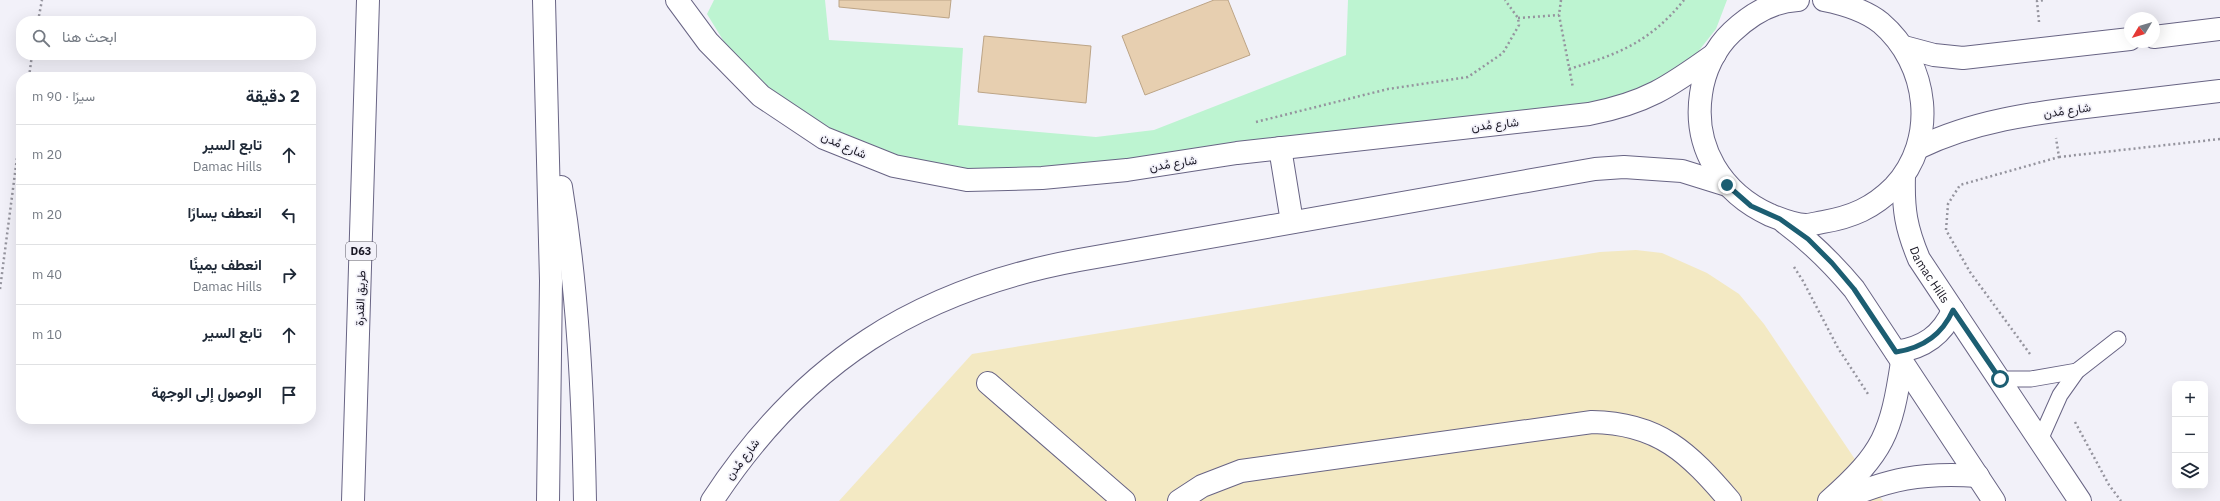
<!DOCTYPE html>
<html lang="ar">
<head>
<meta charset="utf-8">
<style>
  :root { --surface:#fff; --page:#f6f6f7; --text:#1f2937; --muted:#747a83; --line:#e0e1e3 }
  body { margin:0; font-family:"IBM Plex Sans",Vazirmatn,sans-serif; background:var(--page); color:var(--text); direction:rtl }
  .controls { position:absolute; right:12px; bottom:12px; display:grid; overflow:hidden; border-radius:8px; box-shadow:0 4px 16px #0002 }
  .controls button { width:36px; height:36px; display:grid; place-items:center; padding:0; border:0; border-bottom:1px solid var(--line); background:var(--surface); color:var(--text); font:20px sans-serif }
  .compass { position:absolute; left:2124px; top:12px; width:36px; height:36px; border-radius:50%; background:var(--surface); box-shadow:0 4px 16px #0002; rotate:232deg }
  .stop { position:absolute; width:12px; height:12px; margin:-9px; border:3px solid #1c5e72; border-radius:50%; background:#fff }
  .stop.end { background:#1c5e72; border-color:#fff; box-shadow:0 1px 4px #0008 }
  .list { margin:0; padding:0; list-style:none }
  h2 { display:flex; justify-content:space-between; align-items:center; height:52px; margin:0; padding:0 16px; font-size:17px }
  h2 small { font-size:13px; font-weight:400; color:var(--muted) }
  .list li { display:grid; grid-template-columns:26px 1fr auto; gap:12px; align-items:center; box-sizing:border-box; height:60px; padding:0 16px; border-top:1px solid var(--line) }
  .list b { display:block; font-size:15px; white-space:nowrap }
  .list p { margin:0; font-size:13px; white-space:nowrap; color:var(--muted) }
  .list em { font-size:13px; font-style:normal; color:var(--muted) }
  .icon { flex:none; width:22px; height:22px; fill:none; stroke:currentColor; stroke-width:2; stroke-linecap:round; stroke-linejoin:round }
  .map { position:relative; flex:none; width:2220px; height:501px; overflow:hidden; direction:ltr }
  .search { position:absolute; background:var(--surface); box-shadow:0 4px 16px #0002; left:16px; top:16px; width:300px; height:44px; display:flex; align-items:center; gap:10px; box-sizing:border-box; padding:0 14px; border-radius:16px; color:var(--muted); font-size:15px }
  .panel { position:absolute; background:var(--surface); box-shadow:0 4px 16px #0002; left:16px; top:72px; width:300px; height:352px; border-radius:16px; direction:rtl }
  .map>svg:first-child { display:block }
  .green { fill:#bdf4d1 }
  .sand { fill:#f3e9c3 }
  .building { fill:#e7cfb0; stroke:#bca486 }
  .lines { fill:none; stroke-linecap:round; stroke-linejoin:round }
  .service-casing { stroke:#686484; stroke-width:17 }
  .minor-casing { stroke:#686484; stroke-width:24 }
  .tertiary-casing { stroke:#686484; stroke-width:24 }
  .primary-casing { stroke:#686484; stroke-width:24 }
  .path { stroke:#95949e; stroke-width:2.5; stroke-dasharray:2 3; stroke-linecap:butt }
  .service { stroke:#fff; stroke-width:15 }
  .minor { stroke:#fff; stroke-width:22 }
  .tertiary { stroke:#fff; stroke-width:22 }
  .primary { stroke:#fff; stroke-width:22 }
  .route { stroke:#1c5e72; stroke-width:5 }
  .labels { text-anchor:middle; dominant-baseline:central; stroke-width:3.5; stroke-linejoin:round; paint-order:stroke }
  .shield { fill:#f2f1f9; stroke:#5a5864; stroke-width:1 }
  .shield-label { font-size:11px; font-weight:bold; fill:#191724 }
  .street-label { font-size:12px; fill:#191724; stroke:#f2f1f9 }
</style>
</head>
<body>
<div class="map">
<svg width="2220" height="501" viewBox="0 0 2220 501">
  <rect width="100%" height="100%" fill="#f2f1f9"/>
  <polygon class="green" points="714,0 825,0 829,40 963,48 958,125 1096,137 1154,130 1346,55 1348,0 1727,0 1716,29 1693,58 1610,112 1218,161 927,175 776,104 726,45 707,14"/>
  <polygon class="sand" points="1636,250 1662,253 1707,273 1739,294 1764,324 1883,501 839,501 972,354 1600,252"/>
  <g class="building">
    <polygon points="839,0 951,0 949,18 839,7"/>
    <polygon points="1214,0 1228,0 1250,55 1145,95 1122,36"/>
    <polygon points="984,36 1091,46 1086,103 978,92"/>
  </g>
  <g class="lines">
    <g class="service-casing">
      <g id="service">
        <polyline points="2000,379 2031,379 2077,371"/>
        <polyline points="2040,440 2060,395 2077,371 2118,339"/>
      </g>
    </g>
    <g class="minor-casing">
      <g id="minor">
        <polyline points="988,383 1124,501"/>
        <path d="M1179,501L1202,486L1241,471L1592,422C1659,423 1689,453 1730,501"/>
        <path d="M1829,501C1884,452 1891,434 1902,362"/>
        <path d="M1837,501C1889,479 1921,472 1978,476"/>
      </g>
    </g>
    <g class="tertiary-casing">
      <g id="tertiary">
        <path d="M677,0L708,42L761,96L824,138L894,166L967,180L1042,178L1127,170L1237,153L1589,114C1646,103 1669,87 1715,54"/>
        <path d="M1798,0C1773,1 1750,15 1732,32C1715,48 1704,71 1701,94C1693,148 1722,193 1770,215C1780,219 1794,225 1806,225C1811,225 1817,223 1823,222C1852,217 1873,208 1894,187C1938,140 1929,64 1881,23C1865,10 1844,4 1824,0"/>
        <polyline points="2154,37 2220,29"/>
        <polyline points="1904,47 1934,55 1963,58 2130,39"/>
        <polyline points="1280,148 1292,222"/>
        <path d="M1918,148C1973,121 2033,113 2094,106C2136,101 2178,96 2220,91"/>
        <path id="s1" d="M1904,176C1903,210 1906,228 1919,259L2080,501"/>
        <path d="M1784,222C1811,242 1833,264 1854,289L1994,501"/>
        <path d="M1896,352C1923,348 1942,336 1953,310"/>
        <path d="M712,501C803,362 917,290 1079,260L1595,169L1624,167L1682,171L1727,185"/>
      </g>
    </g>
    <g class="primary-casing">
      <g id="primary">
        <polyline points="544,0 551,281 548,501"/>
        <path d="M561,187C578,291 583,396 585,501"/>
        <polyline points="353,501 368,0"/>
      </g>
    </g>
    <g class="path">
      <polyline points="1561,0 1559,15 1573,88"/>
      <polyline points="1518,18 1559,15"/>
      <polyline points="38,21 42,0"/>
      <polyline points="2039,22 2037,1 2044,0"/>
      <path d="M1569,69C1619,54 1650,42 1684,0"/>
      <polyline points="29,77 32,55"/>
      <polyline points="1256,122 1388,89 1468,77 1503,53 1519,25 1518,18 1505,0"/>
      <polyline points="2059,157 2220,139"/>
      <polyline points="1794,267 1803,281 1838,348 1868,394"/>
      <polyline points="0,289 21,127"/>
      <polyline points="2030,354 1970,272 1946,230 1948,204 1960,185 2059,157 2056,138"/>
      <polyline points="2075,422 2109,485 2121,501"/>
    </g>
    <use href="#service" class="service"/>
    <use href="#minor" class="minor"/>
    <use href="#tertiary" class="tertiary"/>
    <use href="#primary" class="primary"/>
  </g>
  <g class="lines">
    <path class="route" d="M1727,185L1751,206L1780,219L1808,239L1832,263L1854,289L1896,352C1923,348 1942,335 1953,310L2000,379"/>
  </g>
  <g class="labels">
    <rect class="shield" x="346" y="242" width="30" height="18" rx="3"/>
    <g class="shield-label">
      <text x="361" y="251">D63</text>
    </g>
    <g class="street-label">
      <text transform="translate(2067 110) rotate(-8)">شارع مُدن</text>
      <text transform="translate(1495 124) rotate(-6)">شارع مُدن</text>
      <text transform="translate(844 145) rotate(24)">شارع مُدن</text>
      <text transform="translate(1173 163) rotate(-9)">شارع مُدن</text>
      <text stroke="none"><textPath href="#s1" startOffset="104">Damac Hills</textPath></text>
      <text transform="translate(360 298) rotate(-88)">طريق القدرة</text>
      <text transform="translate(742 459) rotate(-53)">شارع مُدن</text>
    </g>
  </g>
</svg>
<div class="controls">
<button>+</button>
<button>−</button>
<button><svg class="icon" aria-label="layers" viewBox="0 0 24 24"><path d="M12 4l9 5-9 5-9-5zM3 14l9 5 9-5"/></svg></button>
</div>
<svg class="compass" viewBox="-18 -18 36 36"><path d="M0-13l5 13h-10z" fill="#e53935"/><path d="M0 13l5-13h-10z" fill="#747a83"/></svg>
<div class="stop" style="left:2000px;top:379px"></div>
<div class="stop end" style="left:1727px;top:185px"></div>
<div class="search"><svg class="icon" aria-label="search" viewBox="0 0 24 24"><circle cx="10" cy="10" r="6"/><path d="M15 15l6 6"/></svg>ابحث هنا</div>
<section class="panel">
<h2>2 دقيقة<small>سيرًا · 90 m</small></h2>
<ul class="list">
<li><svg class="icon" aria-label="ahead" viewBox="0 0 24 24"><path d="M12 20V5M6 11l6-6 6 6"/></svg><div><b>تابع السير</b><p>Damac Hills</p></div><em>20 m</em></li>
<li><svg class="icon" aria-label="left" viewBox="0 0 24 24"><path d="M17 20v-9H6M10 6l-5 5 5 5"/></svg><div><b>انعطف يسارًا</b></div><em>20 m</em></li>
<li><svg class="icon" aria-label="right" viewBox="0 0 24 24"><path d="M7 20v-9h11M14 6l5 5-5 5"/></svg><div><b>انعطف يمينًا</b><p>Damac Hills</p></div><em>40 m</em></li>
<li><svg class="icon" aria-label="ahead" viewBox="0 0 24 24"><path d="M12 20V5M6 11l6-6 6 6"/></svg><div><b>تابع السير</b></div><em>10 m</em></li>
<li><svg class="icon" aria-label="arrive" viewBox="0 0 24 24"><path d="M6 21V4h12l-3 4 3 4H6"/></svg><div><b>الوصول إلى الوجهة</b></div></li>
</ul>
</section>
</div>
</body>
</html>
